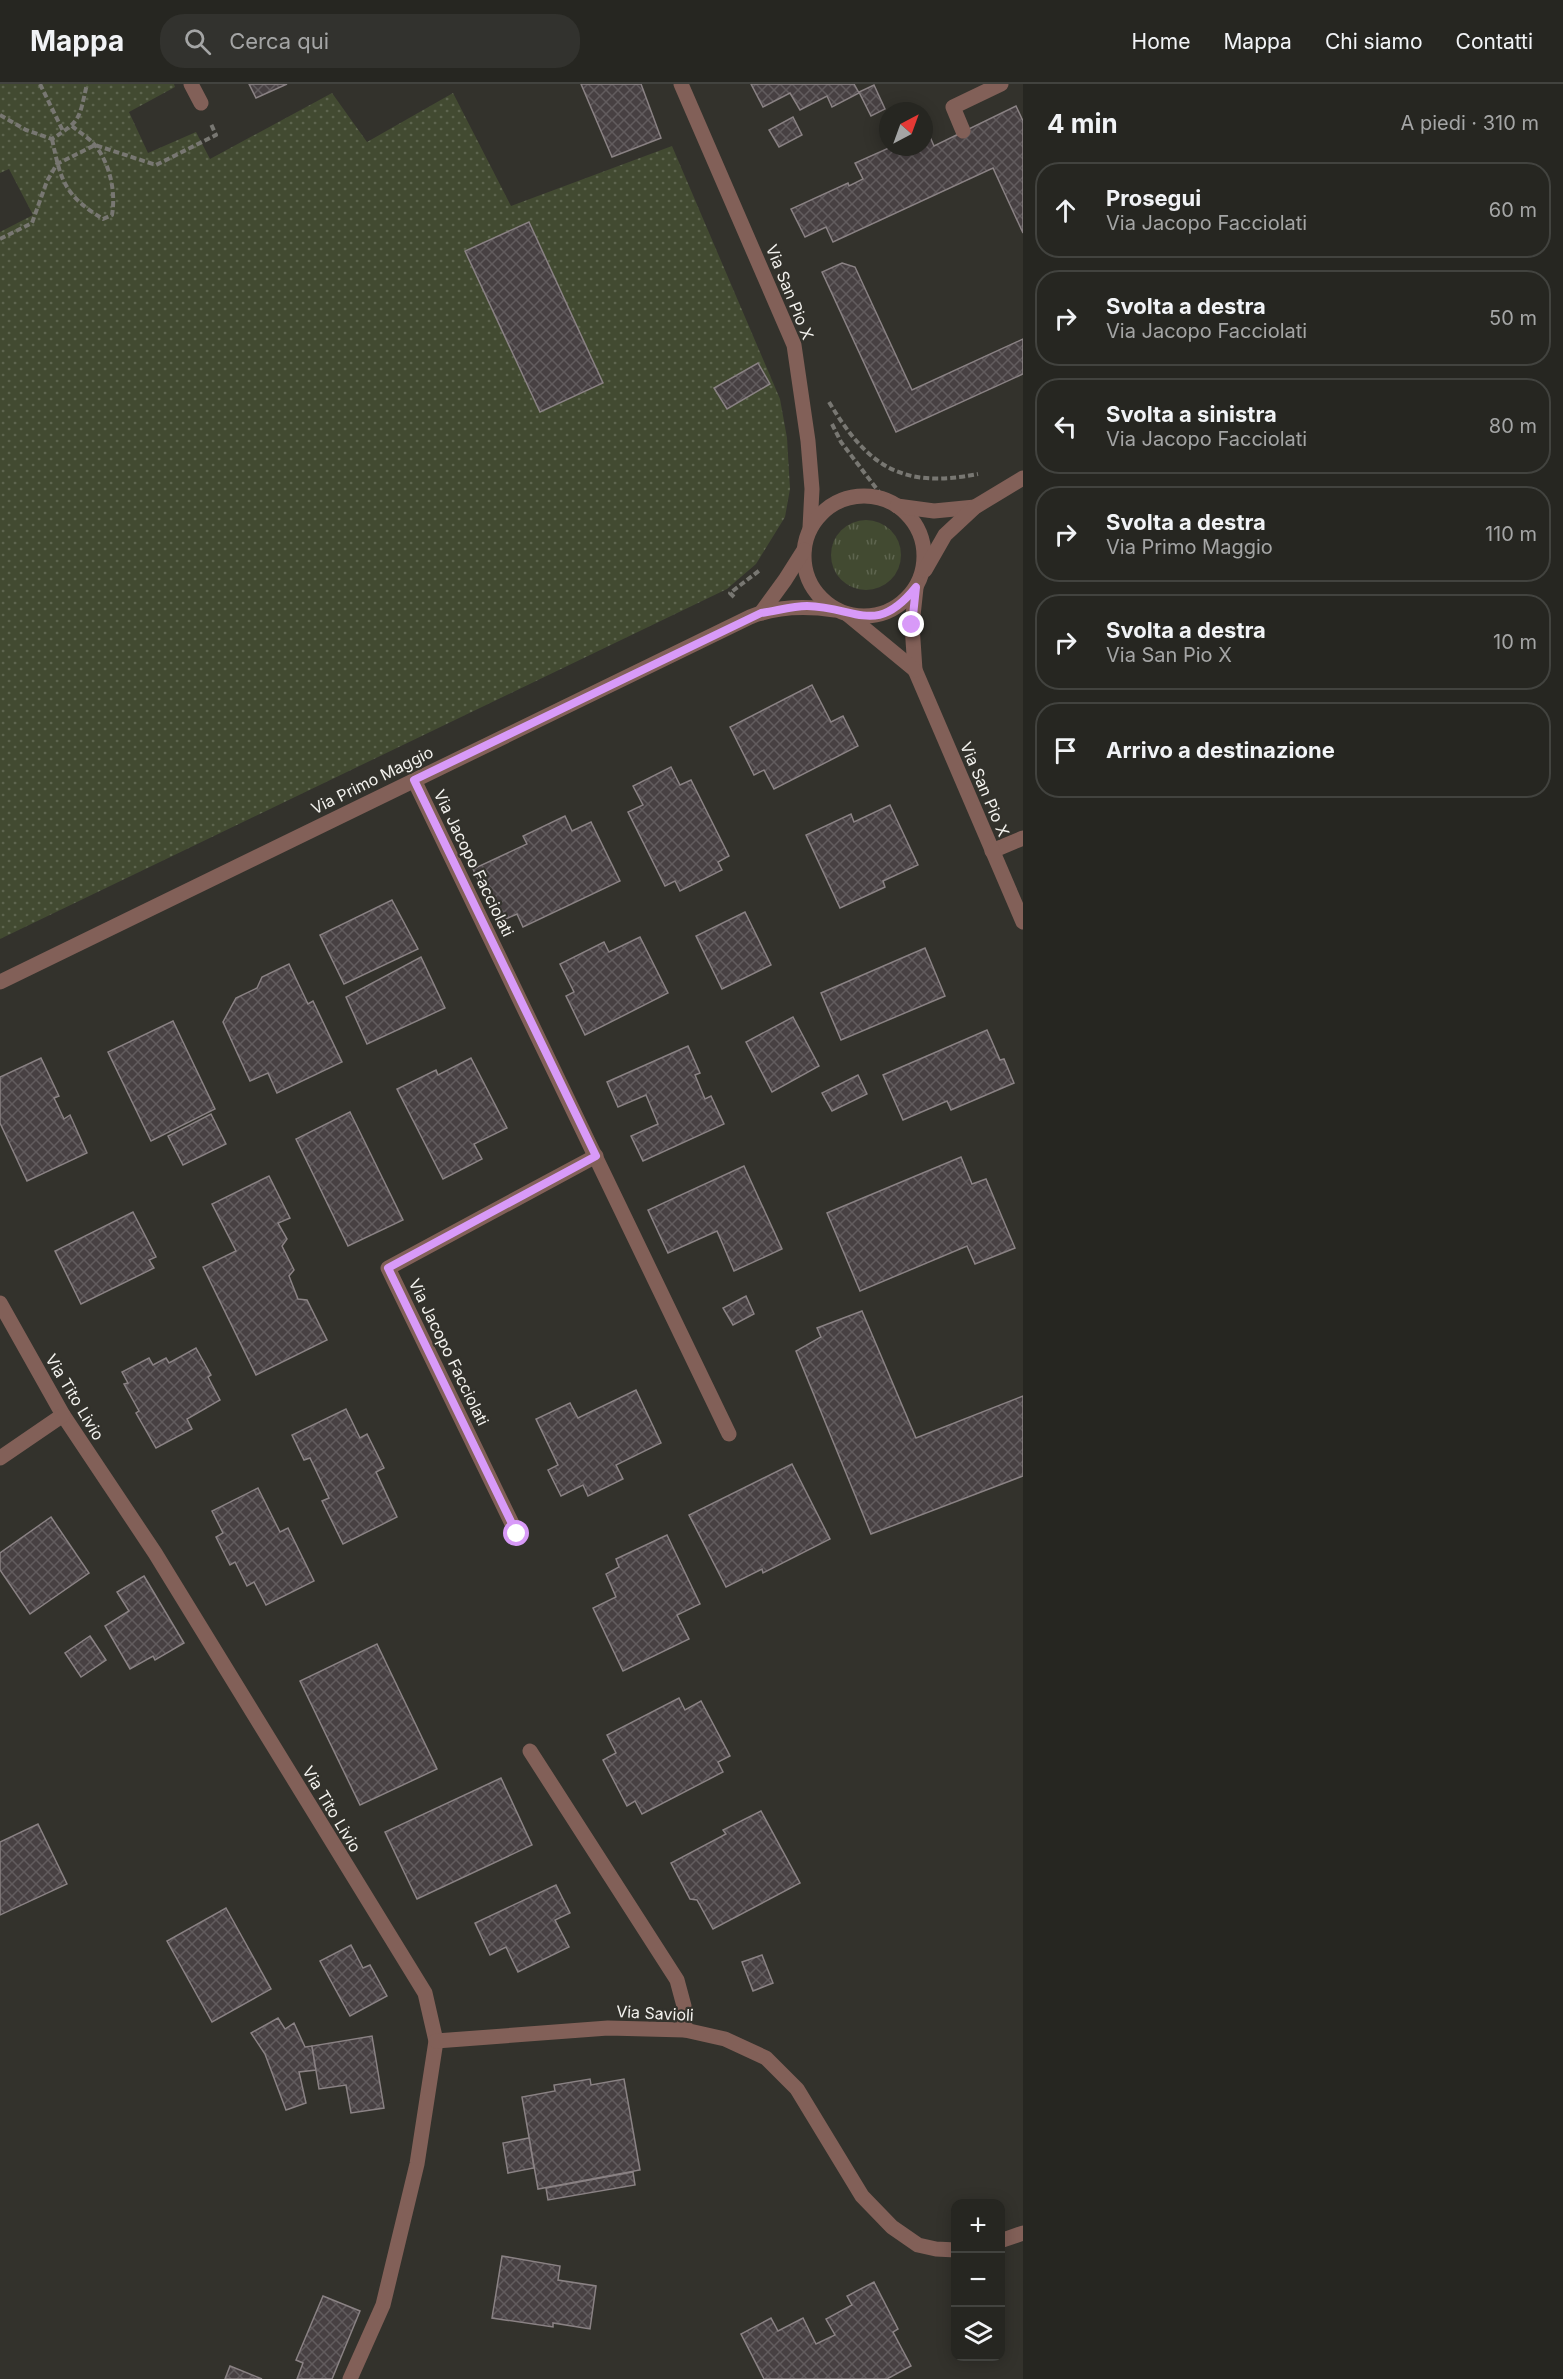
<!DOCTYPE html>
<html lang="it">
<head>
<meta charset="utf-8">
<style>
  :root { --surface:#262621; --page:#32322e; --text:#f1f3f6; --muted:#a4a5a5; --line:#42433f }
  body { margin:0; font-family:Inter,sans-serif; background:var(--page); color:var(--text) }
  .controls { position:absolute; right:18px; bottom:18px; display:grid; overflow:hidden; border-radius:12px; box-shadow:0 3px 15px #0003 }
  .controls button { width:54px; height:54px; display:grid; place-items:center; padding:0; border:0; border-bottom:2px solid var(--line); background:var(--surface); color:var(--text); font:30px sans-serif }
  .compass { position:absolute; left:879px; top:18px; width:54px; height:54px; border-radius:50%; background:var(--surface); box-shadow:0 3px 15px #0003; rotate:41deg }
  .stop { position:absolute; width:18px; height:18px; margin:-14px; border:4px solid #d89af8; border-radius:50%; background:#fff }
  .stop.end { background:#d89af8; border-color:#fff; box-shadow:0 2px 6px #0008 }
  .list { margin:0; padding:0; list-style:none }
  h2 { display:flex; justify-content:space-between; align-items:center; height:78px; margin:0; padding:0 24px; font-size:26px }
  h2 small { font-size:20px; font-weight:400; color:var(--muted) }
  .list li { display:grid; grid-template-columns:39px 1fr auto; gap:18px; align-items:center; box-sizing:border-box; height:96px; margin:0 12px 12px; padding:0 12px; border:2px solid var(--line); border-radius:24px }
  .list b { display:block; font-size:22px; white-space:nowrap }
  .list p { margin:0; font-size:20px; white-space:nowrap; color:var(--muted) }
  .list em { font-size:20px; font-style:normal; color:var(--muted) }
  .icon { flex:none; width:33px; height:33px; fill:none; stroke:currentColor; stroke-width:2; stroke-linecap:round; stroke-linejoin:round }
  .map { position:relative; flex:none; width:1023px; height:2295px; overflow:hidden }
  header { display:flex; align-items:center; gap:36px; box-sizing:border-box; height:84px; padding:0 30px; background:var(--surface); border-bottom:2px solid var(--line) }
  header strong { font-size:28px }
  nav { display:flex; gap:33px; margin-inline-start:auto; font-size:21px }
  .search { width:420px; height:54px; background:var(--page); display:flex; align-items:center; gap:15px; box-sizing:border-box; padding:0 21px; border-radius:24px; color:var(--muted); font-size:22px }
  main { display:flex }
  aside { flex:1; background:var(--surface) }
  .map>svg:first-child { display:block }
  .grass { fill:url(#grass-tufts) }
  .park { fill:url(#park-dots); fill-rule:evenodd }
  .building { fill:url(#building-cross-hatch); stroke:#8a8284; stroke-width:1.5 }
  .lines { fill:none; stroke-linecap:round; stroke-linejoin:round }
  .path { stroke:#787772; stroke-width:4; stroke-dasharray:6 3; stroke-linecap:butt }
  .lane { stroke:#826058; stroke-width:15 }
  .street { stroke:#826058; stroke-width:15 }
  .route { stroke:#d89af8; stroke-width:8 }
  .labels { text-anchor:middle; dominant-baseline:central; stroke-width:4.5; stroke-linejoin:round; paint-order:stroke }
  .street-label { font-size:16px; fill:#f3f2ee; stroke:#33322c }
</style>
</head>
<body>
<header>
<strong>Mappa</strong>
<div class="search"><svg class="icon" aria-label="search" viewBox="0 0 24 24"><circle cx="10" cy="10" r="6"/><path d="M15 15l6 6"/></svg>Cerca qui</div>
<nav><a>Home</a><a>Mappa</a><a>Chi siamo</a><a>Contatti</a></nav>
</header>
<main>
<div class="map">
<svg width="1023" height="2295" viewBox="0 0 1023 2295">
  <defs>
    <pattern id="grass-tufts" width="24" height="20" patternUnits="userSpaceOnUse" patternTransform="scale(1.5)"><rect width="24" height="20" fill="#424a31"/><path d="M3 7l-1-3M5 7V3M7 7l1-3M15 17l-1-3M17 17v-4M19 17l1-3" fill="none" stroke="#5e654f"/></pattern>
    <pattern id="park-dots" width="8" height="8" patternUnits="userSpaceOnUse" patternTransform="scale(1.5)"><rect width="8" height="8" fill="#424a31"/><path d="M2 2h.1M6 6h.1" fill="none" stroke="#5e654f" stroke-width="1.8" stroke-linecap="round"/></pattern>
    <pattern id="building-cross-hatch" width="8" height="8" patternUnits="userSpaceOnUse" patternTransform="scale(1.5)"><rect width="8" height="8" fill="#474042"/><path d="M0 0l8 8M0 8l8-8" fill="none" stroke="#625c5e"/></pattern>
  </defs>
  <rect width="100%" height="100%" fill="#33322c"/>
  <circle class="grass" cx="866" cy="471" r="35"/>
  <path class="park" d="M0,0H174L175,3L129,28L148,69L196,48L210,75L332,9L367,58L453,9L511,122L672,62L780,315L787,354L790,405L785,433L756,480L727,505L0,855V148L33,131L9,85L0,89ZM529,138L603,299L540,328L465,167ZM758,279L770,300L727,325L715,304Z"/>
  <g class="building">
    <polygon points="249,0 287,0 256,14"/>
    <polygon points="581,0 641,0 661,54 612,73"/>
    <polygon points="751,0 854,0 859,9 832,23 827,12 800,26 790,9 763,23"/>
    <polygon points="874,1 885,25 871,32 859,8"/>
    <polygon points="1016,22 1023,37 1023,149 993,84 833,158 826,143 805,153 791,125 848,99 849,102 863,95 855,79 891,63 924,63 924,47 927,46 934,62"/>
    <polygon points="793,33 802,51 779,63 769,46"/>
    <polygon points="529,138 603,299 540,328 465,167"/>
    <polygon points="842,179 855,183 912,306 1023,255 1023,290 896,348 822,188"/>
    <polygon points="758,279 770,300 727,325 714,304"/>
    <polygon points="812,601 831,638 843,632 858,662 774,705 764,686 754,691 730,643"/>
    <polygon points="671,683 680,701 691,696 729,772 718,778 722,786 680,807 675,797 665,802 628,728 643,721 633,702"/>
    <polygon points="890,721 918,781 883,797 885,803 840,824 806,751 851,730 854,738"/>
    <polygon points="565,732 572,747 591,738 620,797 523,843 517,830 499,838 473,785 527,760 523,752"/>
    <polygon points="392,816 418,865 344,900 320,851"/>
    <polygon points="745,828 771,881 722,905 696,852"/>
    <polygon points="640,853 668,909 585,951 566,912 574,908 560,880 604,858 609,868"/>
    <polygon points="925,864 945,912 841,956 821,909"/>
    <polygon points="421,873 445,924 367,960 346,913"/>
    <polygon points="289,880 308,920 313,917 342,978 277,1009 268,989 250,997 223,938 236,914 257,904 262,893"/>
    <polygon points="793,933 819,982 772,1008 746,958"/>
    <polygon points="173,937 215,1025 151,1057 108,968"/>
    <polygon points="987,946 1000,976 1004,975 1014,999 951,1026 947,1017 903,1036 883,991"/>
    <polygon points="688,962 700,989 695,991 705,1015 711,1012 724,1040 643,1077 631,1052 658,1040 646,1011 618,1023 607,998"/>
    <polygon points="41,974 59,1012 54,1014 64,1035 70,1031 87,1069 27,1097 0,1039 0,993"/>
    <polygon points="471,974 507,1044 474,1060 482,1075 443,1095 397,1005 436,986 438,991"/>
    <polygon points="858,991 867,1010 832,1027 822,1009"/>
    <polygon points="350,1028 403,1136 348,1162 296,1055"/>
    <polygon points="211,1030 226,1060 183,1081 168,1052"/>
    <polygon points="961,1073 972,1100 986,1095 1015,1164 975,1180 967,1162 860,1207 827,1129"/>
    <polygon points="744,1082 782,1165 734,1187 717,1147 668,1169 648,1126"/>
    <polygon points="269,1092 290,1134 278,1139 287,1155 282,1162 294,1186 289,1192 298,1215 307,1216 327,1256 256,1291 203,1183 236,1167 212,1120"/>
    <polygon points="133,1128 156,1173 149,1176 154,1184 81,1220 55,1167"/>
    <polygon points="746,1212 754,1230 733,1241 723,1224"/>
    <polygon points="862,1227 916,1354 1023,1312 1023,1392 871,1450 796,1267 821,1253 817,1244"/>
    <polygon points="196,1264 211,1291 208,1293 220,1316 187,1335 192,1345 156,1364 136,1329 139,1327 124,1300 128,1299 122,1288 149,1274 153,1281 166,1274 169,1279"/>
    <polygon points="636,1306 661,1359 616,1381 623,1395 588,1412 583,1401 561,1412 548,1386 558,1381 536,1335 570,1319 578,1334"/>
    <polygon points="346,1325 360,1354 367,1350 384,1384 376,1388 397,1433 343,1460 322,1417 329,1414 310,1374 304,1376 292,1351"/>
    <polygon points="792,1380 830,1455 763,1489 762,1485 726,1503 689,1431"/>
    <polygon points="258,1404 280,1448 288,1444 314,1497 266,1521 254,1498 247,1502 235,1478 230,1481 216,1453 223,1449 212,1427"/>
    <polygon points="51,1433 89,1489 30,1530 0,1486 0,1469"/>
    <polygon points="667,1451 700,1520 677,1531 689,1555 623,1587 593,1524 616,1513 606,1490 619,1483 616,1475"/>
    <polygon points="144,1492 184,1559 155,1576 153,1572 130,1585 105,1542 129,1527 117,1508"/>
    <polygon points="90,1552 106,1576 81,1593 65,1569"/>
    <polygon points="377,1560 437,1685 360,1721 300,1597"/>
    <polygon points="679,1614 685,1626 701,1617 730,1672 718,1678 723,1688 642,1730 635,1717 627,1722 603,1676 616,1669 607,1651"/>
    <polygon points="501,1694 532,1761 417,1815 385,1748"/>
    <polygon points="761,1727 800,1799 713,1845 697,1816 690,1815 671,1779 726,1750 723,1746"/>
    <polygon points="38,1740 67,1800 0,1831 0,1758"/>
    <polygon points="556,1801 570,1829 555,1836 569,1863 518,1888 506,1863 490,1871 475,1839"/>
    <polygon points="226,1824 271,1905 212,1938 167,1857"/>
    <polygon points="351,1861 363,1884 370,1881 387,1912 350,1932 320,1877"/>
    <polygon points="762,1871 773,1899 753,1907 742,1878"/>
    <polygon points="278,1934 285,1945 294,1939 305,1963 312,1962 316,1986 299,1988 306,2019 286,2026 265,1970 251,1949"/>
    <polygon points="372,1952 384,2024 351,2029 346,2001 319,2005 312,1962"/>
    <polygon points="590,1995 591,2001 624,1995 640,2086 538,2105 522,2013 555,2007 554,2001"/>
    <polygon points="529,2054 534,2084 508,2089 503,2059"/>
    <polygon points="633,2088 635,2101 548,2116 546,2104"/>
    <polygon points="502,2172 560,2182 558,2196 596,2202 590,2245 553,2239 553,2243 492,2234"/>
    <polygon points="874,2198 898,2245 893,2248 911,2282 887,2295 764,2295 741,2250 771,2234 778,2247 803,2234 816,2260 835,2251 826,2235 852,2221 847,2212"/>
    <polygon points="323,2212 360,2227 332,2295 297,2295 303,2279 296,2276"/>
    <polygon points="230,2282 262,2295 225,2295"/>
  </g>
  <g class="lines">
    <g class="path">
      <polyline points="40,0 63,47"/>
      <path d="M0,31L26,46L52,55C82,36 79,34 87,0"/>
      <path d="M52,55C61,97 64,111 103,135L112,131C116,108 110,80 95,61C89,54 79,48 72,42"/>
      <polyline points="0,155 32,139 47,97 57,80 95,61 156,81 216,51 211,40"/>
      <path d="M829,318C868,383 902,405 978,390"/>
      <polyline points="832,340 841,358 879,408"/>
      <polyline points="734,513 730,509 760,486"/>
    </g>
    <g class="lane">
      <polyline points="963,47 953,23 1001,0"/>
      <polyline points="992,767 1023,754"/>
    </g>
    <g class="street">
      <polyline points="191,0 201,19"/>
      <polyline points="681,0 794,261 808,357 812,405 810,444"/>
      <circle cx="864" cy="472" r="60"/>
      <polyline points="897,422 934,427 975,423"/>
      <polyline points="925,486 945,451 975,423 1023,394"/>
      <polyline points="916,504 912,541 915,586 1023,838"/>
      <polyline points="761,529 785,496 804,466"/>
      <polyline points="847,530 915,586"/>
      <polyline points="414,696 729,1350"/>
      <path d="M0,898L750,533C777,522 807,522 835,526"/>
      <polyline points="0,1219 63,1331 155,1469 425,1909 436,1957 417,2080 383,2221 350,2295"/>
      <polyline points="0,1374 63,1331"/>
      <polyline points="517,1450 388,1184 596,1072"/>
      <polyline points="530,1667 677,1896 684,1922 685,1946"/>
      <polyline points="436,1957 608,1944 685,1946 725,1955 766,1974 797,2005 862,2112 892,2143 918,2161 936,2165 956,2166"/>
      <polyline points="1000,2157 1023,2149"/>
    </g>
  </g>
  <g class="lines">
    <path class="route" d="M517,1450L388,1184L596,1072L414,696L761,529C776,527 792,522 807,522C857,523 876,553 916,503L912,541"/>
  </g>
  <g class="labels">
    <g class="street-label">
      <text transform="translate(790 208) rotate(68)">Via San Pio X</text>
      <text transform="translate(372 696) rotate(-26)">Via Primo Maggio</text>
      <text transform="translate(985 705) rotate(67)">Via San Pio X</text>
      <text transform="translate(474 779) rotate(64)">Via Jacopo Facciolati</text>
      <text transform="translate(449 1268) rotate(64)">Via Jacopo Facciolati</text>
      <text transform="translate(75 1313) rotate(59)">Via Tito Livio</text>
      <text transform="translate(332 1725) rotate(59)">Via Tito Livio</text>
      <text transform="translate(655 1929) rotate(3)">Via Savioli</text>
    </g>
  </g>
</svg>
<div class="controls">
<button>+</button>
<button>−</button>
<button><svg class="icon" aria-label="layers" viewBox="0 0 24 24"><path d="M12 4l9 5-9 5-9-5zM3 14l9 5 9-5"/></svg></button>
</div>
<svg class="compass" viewBox="-18 -18 36 36"><path d="M0-13l5 13h-10z" fill="#e53935"/><path d="M0 13l5-13h-10z" fill="#a4a5a5"/></svg>
<div class="stop" style="left:517px;top:1450px"></div>
<div class="stop end" style="left:912px;top:541px"></div>
</div>
<aside>
<h2>4 min<small>A piedi · 310 m</small></h2>
<ul class="list">
<li><svg class="icon" aria-label="ahead" viewBox="0 0 24 24"><path d="M12 20V5M6 11l6-6 6 6"/></svg><div><b>Prosegui</b><p>Via Jacopo Facciolati</p></div><em>60 m</em></li>
<li><svg class="icon" aria-label="right" viewBox="0 0 24 24"><path d="M7 20v-9h11M14 6l5 5-5 5"/></svg><div><b>Svolta a destra</b><p>Via Jacopo Facciolati</p></div><em>50 m</em></li>
<li><svg class="icon" aria-label="left" viewBox="0 0 24 24"><path d="M17 20v-9H6M10 6l-5 5 5 5"/></svg><div><b>Svolta a sinistra</b><p>Via Jacopo Facciolati</p></div><em>80 m</em></li>
<li><svg class="icon" aria-label="right" viewBox="0 0 24 24"><path d="M7 20v-9h11M14 6l5 5-5 5"/></svg><div><b>Svolta a destra</b><p>Via Primo Maggio</p></div><em>110 m</em></li>
<li><svg class="icon" aria-label="right" viewBox="0 0 24 24"><path d="M7 20v-9h11M14 6l5 5-5 5"/></svg><div><b>Svolta a destra</b><p>Via San Pio X</p></div><em>10 m</em></li>
<li><svg class="icon" aria-label="arrive" viewBox="0 0 24 24"><path d="M6 21V4h12l-3 4 3 4H6"/></svg><div><b>Arrivo a destinazione</b></div></li>
</ul>
</aside>
</main>
</body>
</html>
